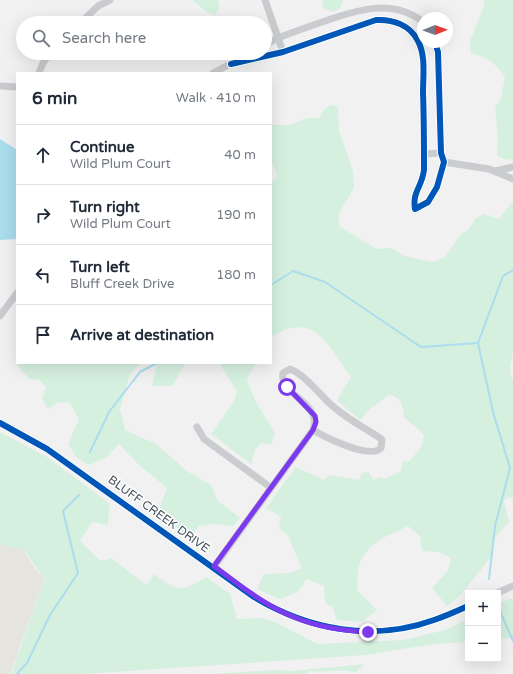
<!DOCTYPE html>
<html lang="en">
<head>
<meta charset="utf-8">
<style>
  :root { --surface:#fff; --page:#f6f6f7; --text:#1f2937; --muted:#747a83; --line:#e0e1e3 }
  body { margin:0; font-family:"Varela Round",sans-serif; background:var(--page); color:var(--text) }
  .controls { position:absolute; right:12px; bottom:12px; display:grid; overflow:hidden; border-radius:0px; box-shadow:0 4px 16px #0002 }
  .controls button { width:36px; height:36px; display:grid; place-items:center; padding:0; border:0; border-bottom:1px solid var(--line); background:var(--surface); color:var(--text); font:20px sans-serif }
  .compass { position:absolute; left:417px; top:12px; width:36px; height:36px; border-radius:50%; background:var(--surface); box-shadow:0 4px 16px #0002; rotate:89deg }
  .stop { position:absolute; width:12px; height:12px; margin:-9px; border:3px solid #7c3aed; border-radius:50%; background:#fff }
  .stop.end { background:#7c3aed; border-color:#fff; box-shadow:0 1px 4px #0008 }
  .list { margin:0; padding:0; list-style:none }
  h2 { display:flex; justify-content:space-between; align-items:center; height:52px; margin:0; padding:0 16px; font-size:17px }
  h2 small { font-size:13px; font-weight:400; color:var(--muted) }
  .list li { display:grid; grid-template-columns:26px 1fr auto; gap:12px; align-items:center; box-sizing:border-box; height:60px; padding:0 16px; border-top:1px solid var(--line) }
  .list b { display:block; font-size:15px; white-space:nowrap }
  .list p { margin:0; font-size:13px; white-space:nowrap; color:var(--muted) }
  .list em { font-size:13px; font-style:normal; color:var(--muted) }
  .icon { flex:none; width:22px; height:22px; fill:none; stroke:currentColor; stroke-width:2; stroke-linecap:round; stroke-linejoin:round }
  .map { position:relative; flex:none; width:513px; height:674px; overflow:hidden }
  .search { position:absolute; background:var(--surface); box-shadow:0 4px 16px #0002; left:16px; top:16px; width:256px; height:44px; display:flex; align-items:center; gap:10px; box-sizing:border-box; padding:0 14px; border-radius:22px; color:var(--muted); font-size:15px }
  .panel { position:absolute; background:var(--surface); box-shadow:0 4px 16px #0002; left:16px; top:72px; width:256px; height:292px; border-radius:0px }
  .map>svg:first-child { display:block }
  .commercial { fill:#e6e4df }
  .green { fill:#d6f0e0 }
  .water { fill:#abdded }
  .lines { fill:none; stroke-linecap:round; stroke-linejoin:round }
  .stream { stroke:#abdded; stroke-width:2 }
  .minor { stroke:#cacccf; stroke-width:7 }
  .cycleway-casing { stroke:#fff; stroke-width:8 }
  .cycleway { stroke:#0057b8; stroke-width:6 }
  .route { stroke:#7c3aed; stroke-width:5 }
  .labels { text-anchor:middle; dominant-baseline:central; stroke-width:3; stroke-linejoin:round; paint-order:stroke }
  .street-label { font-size:12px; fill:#48535d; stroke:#fff }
</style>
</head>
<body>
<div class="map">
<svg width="513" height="674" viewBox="0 0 513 674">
  <rect width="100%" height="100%" fill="#f1f1f1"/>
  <polygon class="commercial" points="0,505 23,550 38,573 45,576 10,674 0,674"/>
  <g class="green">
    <polygon points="192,0 218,0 219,9 215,15 208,13"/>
    <polygon points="322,0 343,0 340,8 334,12 323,8"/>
    <path d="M484,0H513V159L507,160L497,156L498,138L495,108L501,98L505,76C495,64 487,56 471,54L470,41L484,6Z"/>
    <path d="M332,105L338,107L339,131L353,171L354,188L338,215L340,227L377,249L391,248L404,256L433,262L445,257L461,234L469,229L475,219L484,214L498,219L513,202V352L510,371L513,381V498L508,497L504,501L509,522L495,538L492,556L462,593L447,606L432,588L448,571L451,558L439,552L422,551L420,536L408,526C375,541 353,551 358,592L377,610L362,622L337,620L333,608L325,602L324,586L307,579L298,592L280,599L257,589L264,574L291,573L302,568L288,536L279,528L281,517L266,508L296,467L324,480L329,475L359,480L362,473L369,472L373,480L380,477L385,479L401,471L403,461H410L421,447L424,435L404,417C403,405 401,397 389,395L371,408L360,420L337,400L351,377C327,345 316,310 271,337V183L276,179L277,174L271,161V125C277,124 285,126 290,125C302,121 305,117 319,118L325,108Z"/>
    <polygon points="19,363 140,363 130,374 120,409 125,430 156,444 187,471 211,485 218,501 240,518 233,526 214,524 199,526 190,538 157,515 167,488 140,466 119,444 106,458 89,465 77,458 68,444 79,419 70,403 59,402 48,409 42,399 46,387 39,380 29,379 17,365"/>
    <polygon points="157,363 188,363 185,364 172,386 152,386"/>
    <polygon points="219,363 257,363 250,372 247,381 256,402 275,433 272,444 261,443 255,450 251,464 211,434 234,401 237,391"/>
    <path d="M0,432L47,457L110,504L108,525L92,522L80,541L101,561L111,558L147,585L154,574C178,591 181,593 206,577L230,594L237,619L262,618L275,622L317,644L403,640L445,630L468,619V642L434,644L366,655L83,674H11L45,577L39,572L24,550L0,545Z"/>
    <polygon points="511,598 513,599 513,638 498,639 498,604"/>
    <path d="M365,664L355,673C344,668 323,673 309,671L306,674H212L273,670L290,671Z"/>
  </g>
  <polygon class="water" points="0,139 17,150 17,239 0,240"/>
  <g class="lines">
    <g class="stream">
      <polyline points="271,285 293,271 325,282 421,347 478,343 503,276 513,270"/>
      <polyline points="478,343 493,412 510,468 495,526 489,579"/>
      <polyline points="90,452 109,412 140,372 157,363"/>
      <polyline points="499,609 513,641"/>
      <polyline points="17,674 27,663 50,615 78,573 63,511 79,495"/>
    </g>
    <g class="minor">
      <polyline points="265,0 283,52"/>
      <polyline points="80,23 98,6 110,0"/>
      <path d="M265,45L278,38C296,31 313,25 331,19C363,8 395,0 423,22"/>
      <path d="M231,64L283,52L376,20C393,19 410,25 418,41C426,56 423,76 423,93C424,118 424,144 424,170C422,187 412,192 415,209L428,202L437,187L444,162L441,153L438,52L435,42"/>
      <polyline points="39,73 43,63 50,53"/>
      <polyline points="213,73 251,53"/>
      <polyline points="0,86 17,87"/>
      <polyline points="424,154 441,153"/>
      <polyline points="444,162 489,169 513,179"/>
      <polyline points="495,171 513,167"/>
      <polyline points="0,316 17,293"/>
      <path d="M290,369C306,375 322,398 335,408C349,420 365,428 380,438L382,440L381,448C370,460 325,437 313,430C323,402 278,395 283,373Z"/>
      <path d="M0,423L47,449L254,597C309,630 373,642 434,620C446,616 457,611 468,606"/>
      <polyline points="197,427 204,439 270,487"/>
      <polyline points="214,567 313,430"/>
      <polyline points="497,593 513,586"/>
    </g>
    <g class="cycleway-casing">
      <g id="cycleway">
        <path d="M231,64L283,52L376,20C393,19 410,25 418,41C426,56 423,76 423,93C424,118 424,144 424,170C422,187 412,192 415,209L428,202L437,187L444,162L441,153L438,52L435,42"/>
        <path d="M0,423L47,449L254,597C309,630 373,642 434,620C446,616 457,611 468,606"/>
      </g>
    </g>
    <use href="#cycleway" class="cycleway"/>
  </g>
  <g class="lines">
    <path class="route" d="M287,387L315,416L316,422L313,430L214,566C268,607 298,629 368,632"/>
  </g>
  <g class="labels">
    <g class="street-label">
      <text transform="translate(159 514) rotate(36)">BLUFF CREEK DRIVE</text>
    </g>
  </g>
</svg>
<div class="controls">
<button>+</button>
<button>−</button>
</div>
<svg class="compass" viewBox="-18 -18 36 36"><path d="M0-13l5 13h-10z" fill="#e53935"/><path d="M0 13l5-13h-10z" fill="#747a83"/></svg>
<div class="stop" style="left:287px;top:387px"></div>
<div class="stop end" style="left:368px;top:632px"></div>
<div class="search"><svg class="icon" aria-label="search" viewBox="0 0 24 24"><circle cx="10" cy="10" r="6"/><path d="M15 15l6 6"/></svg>Search here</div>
<section class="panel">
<h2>6 min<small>Walk · 410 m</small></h2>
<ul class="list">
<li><svg class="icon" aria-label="ahead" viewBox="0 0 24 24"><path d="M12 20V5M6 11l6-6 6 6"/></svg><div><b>Continue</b><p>Wild Plum Court</p></div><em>40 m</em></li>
<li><svg class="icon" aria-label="right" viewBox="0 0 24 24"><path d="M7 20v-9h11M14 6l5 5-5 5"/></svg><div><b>Turn right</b><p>Wild Plum Court</p></div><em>190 m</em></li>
<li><svg class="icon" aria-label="left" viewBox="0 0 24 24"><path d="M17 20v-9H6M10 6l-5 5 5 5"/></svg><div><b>Turn left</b><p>Bluff Creek Drive</p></div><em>180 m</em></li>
<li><svg class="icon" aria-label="arrive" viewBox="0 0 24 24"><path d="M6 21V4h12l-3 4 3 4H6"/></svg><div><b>Arrive at destination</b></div></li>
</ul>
</section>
</div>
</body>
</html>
